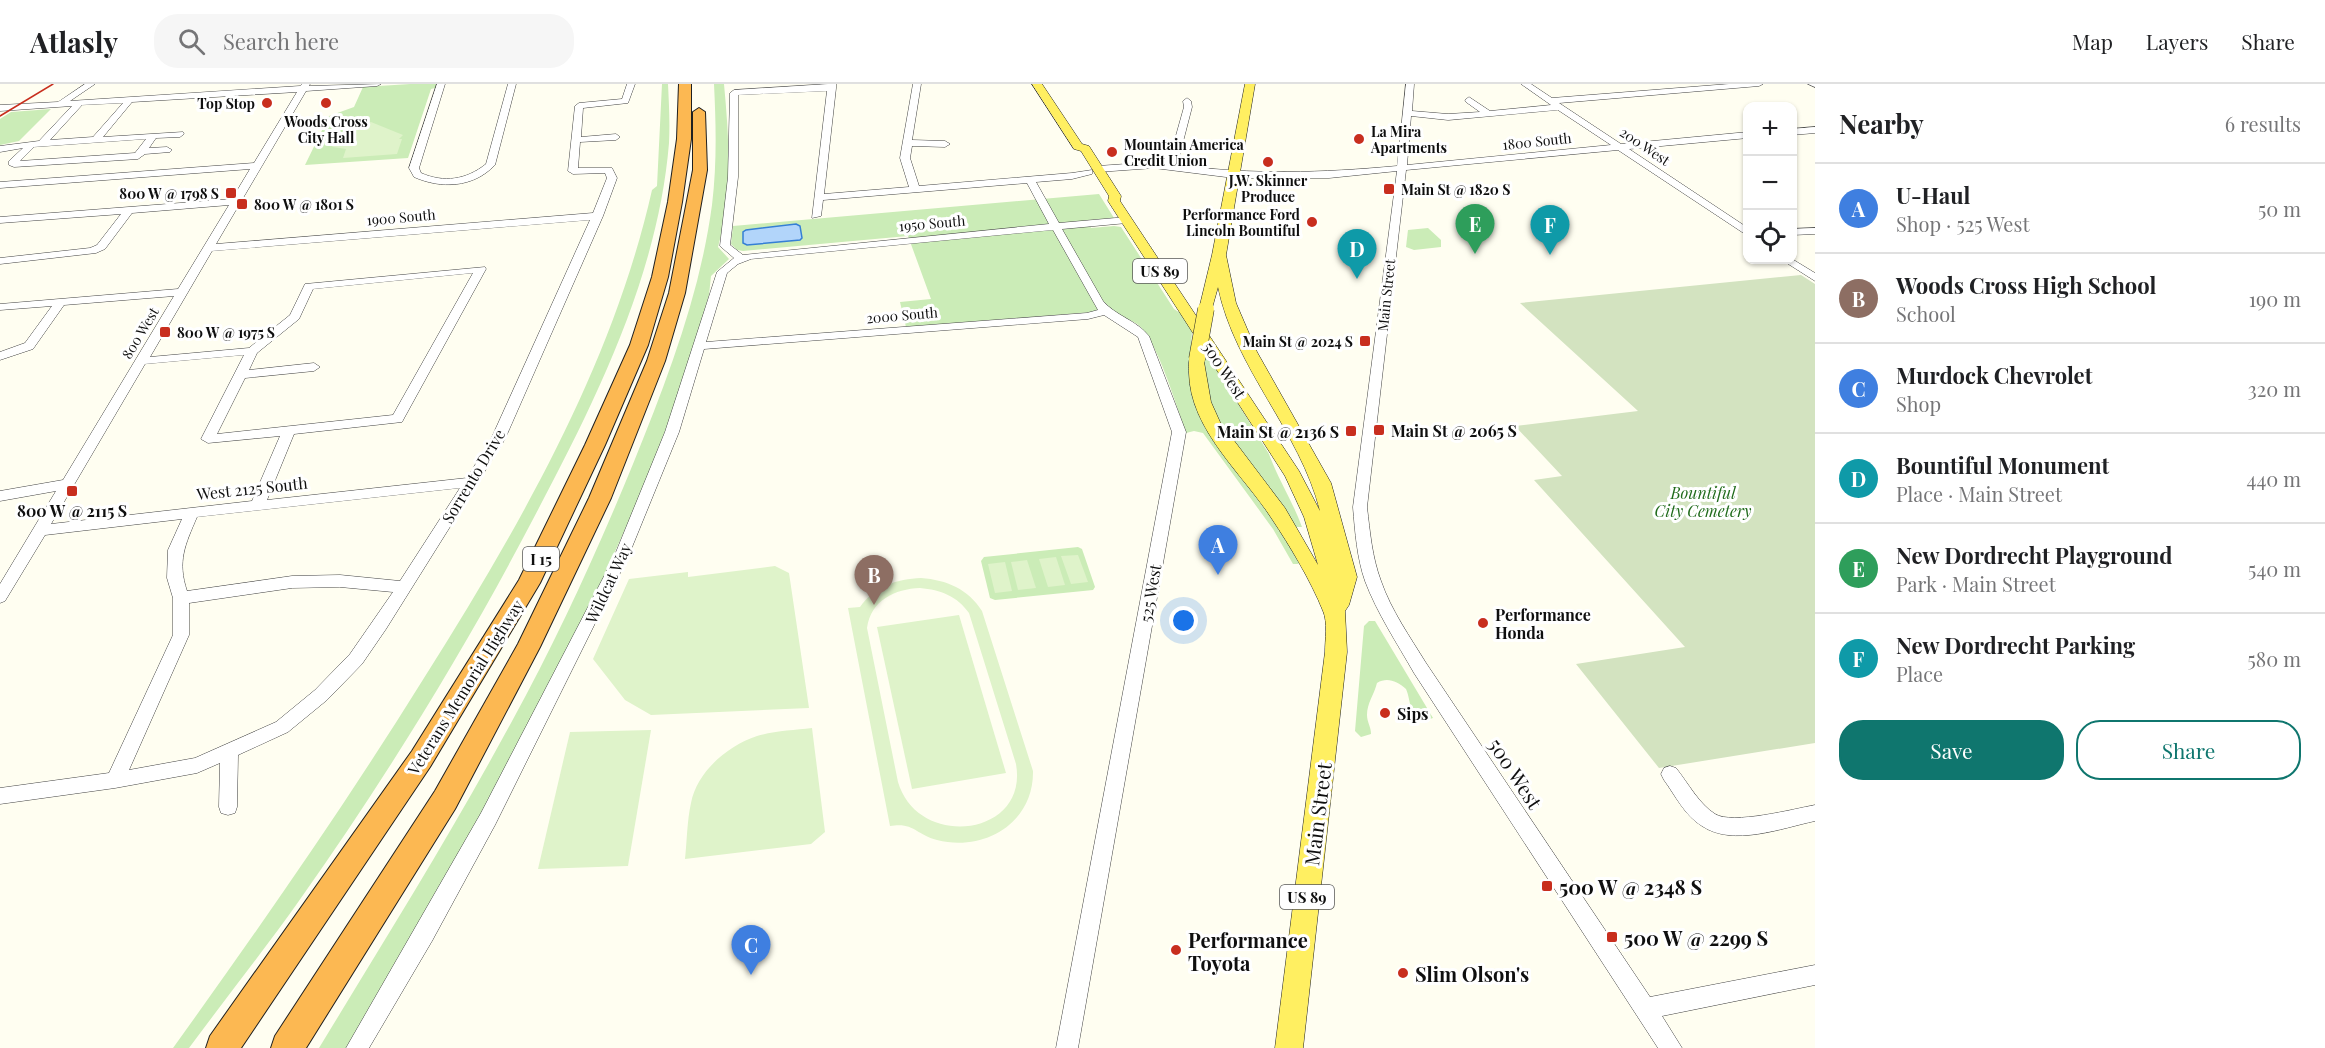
<!DOCTYPE html>
<html lang="en">
<head>
<meta charset="utf-8">
<style>
  :root { --surface:#fff; --page:#f6f6f6; --text:#202124; --muted:#757577; --line:#e0e0e0; --accent:#0f766e }
  body { margin:0; font-family:"Playfair Display",serif; background:var(--page); color:var(--text) }
  .controls { position:absolute; right:18px; top:18px; display:grid; overflow:hidden; border-radius:12px; box-shadow:0 2px 4px #0004 }
  .controls button { width:54px; height:54px; display:grid; place-items:center; padding:0; border:0; border-bottom:2px solid var(--line); background:var(--surface); color:var(--text); font:30px sans-serif }
  .you { position:absolute; left:1184px; top:537px; width:21px; height:21px; margin:-15px; border:4px solid #fff; border-radius:50%; background:#1a73e8; box-shadow:0 0 0 9px #1a73e833 }
  .badge { display:grid; place-items:center; width:39px; height:39px; border-radius:50%; background:var(--accent); color:#fff; font-size:20px; font-weight:700 }
  .pin { position:absolute; translate:-50% -50px; filter:drop-shadow(0 2px 3px #0008) }
  .pin::after { content:''; position:absolute; top:32px; width:21px; height:18px; background:inherit; clip-path:polygon(0 0,100% 0,50% 100%) }
  .list { margin:0; padding:0; list-style:none }
  h2 { display:flex; justify-content:space-between; align-items:center; height:78px; margin:0; padding:0 24px; font-size:26px }
  h2 small { font-size:20px; font-weight:400; color:var(--muted) }
  .list li { display:grid; grid-template-columns:39px 1fr auto; gap:18px; align-items:center; box-sizing:border-box; height:90px; padding:0 24px; border-top:2px solid var(--line) }
  .list b { display:block; font-size:22px; white-space:nowrap }
  .list p { margin:0; font-size:20px; white-space:nowrap; color:var(--muted) }
  .list em { font-size:20px; font-style:normal; color:var(--muted) }
  .actions { display:flex; gap:12px; padding:18px 24px }
  .actions a { flex:1; padding:14px 0; border:2px solid var(--accent); border-radius:24px; text-align:center; font-size:21px; color:var(--accent) }
  .actions .main { background:var(--accent); color:#fff }
  .icon { flex:none; width:33px; height:33px; fill:none; stroke:currentColor; stroke-width:2; stroke-linecap:round; stroke-linejoin:round }
  .map { position:relative; flex:none; width:1815px; height:964px; overflow:hidden }
  header { display:flex; align-items:center; gap:36px; box-sizing:border-box; height:84px; padding:0 30px; background:var(--surface); border-bottom:2px solid var(--line) }
  header strong { font-size:28px }
  nav { display:flex; gap:33px; margin-inline-start:auto; font-size:21px }
  .search { width:420px; height:54px; background:var(--page); display:flex; align-items:center; gap:15px; box-sizing:border-box; padding:0 21px; border-radius:24px; color:var(--muted); font-size:22px }
  main { display:flex }
  aside { flex:1; background:var(--surface) }
  .map>svg:first-child { display:block }
  .green { fill:#cbecb7 }
  .cemetery { fill:#d3e3c0 }
  .pitch { fill:#dff3ca; fill-rule:evenodd }
  .water { fill:#b2d5fa; stroke:#357fd5; stroke-width:1.5 }
  .lines { fill:none; stroke-linecap:round; stroke-linejoin:round }
  .minor-casing { stroke:#424242; stroke-width:1 }
  .major-casing { stroke:#202020; stroke-width:1 }
  .highway-casing { stroke:#202020; stroke-width:2 }
  .minor { fill:#fff; fill-rule:evenodd }
  .major { fill:#ffef61; fill-rule:evenodd }
  .highway { fill:#fcb852; fill-rule:evenodd }
  .rail { stroke:#c82e1e; stroke-width:1.5 }
  .major-bridge-casing { stroke:#202020; stroke-width:17; stroke-linecap:butt }
  .major-bridge { stroke:#ffef61; stroke-width:16 }
  .poi-dot { fill:#c82e1e; stroke:#fff; stroke-width:2 }
  .labels { text-anchor:middle; dominant-baseline:central; stroke-width:6; stroke-linejoin:round; paint-order:stroke }
  .far-poi-label { font-size:14px; font-weight:bold; fill:#0f0f0f; stroke:#fff; text-anchor:start }
  .far-street-label { font-size:14px; fill:#0f0f0f; stroke:#fff }
  .shield { fill:#fff; stroke:#575757; stroke-width:1.5 }
  .shield-label { font-size:15px; font-weight:bold; fill:#0f0f0f }
  .street-label { font-size:16px; fill:#0f0f0f; stroke:#fff }
  .poi-label { font-size:16px; font-weight:bold; fill:#0f0f0f; stroke:#fff; text-anchor:start }
  .park-label { font-size:16px; font-style:italic; fill:#206b1b; stroke:#fff }
  .near-street-label { font-size:20px; fill:#0f0f0f; stroke:#fff }
  .near-poi-label { font-size:20px; font-weight:bold; fill:#0f0f0f; stroke:#fff; text-anchor:start }
</style>
</head>
<body>
<header>
<strong>Atlasly</strong>
<div class="search"><svg class="icon" aria-label="search" viewBox="0 0 24 24"><circle cx="10" cy="10" r="6"/><path d="M15 15l6 6"/></svg>Search here</div>
<nav><a>Map</a><a>Layers</a><a>Share</a></nav>
</header>
<main>
<div class="map">
<svg width="1815" height="964" viewBox="0 0 1815 964">
  <rect width="100%" height="100%" fill="#fffef1"/>
  <g class="green">
    <polygon points="410,0 437,0 435,4 431,5 408,74 305,81 329,32 354,23 363,3"/>
    <path d="M662,0H668C669,21 670,39 669,59C658,194 593,322 531,439C463,569 385,695 301,814C265,865 226,914 189,964H173C260,843 345,721 424,594C519,443 612,283 652,106L657,102Z"/>
    <path d="M714,0H724C729,54 733,110 718,163L729,175L711,192L709,211L682,303L641,410L599,503L478,740L347,964H319C384,857 451,750 511,639C557,555 597,468 633,380C667,296 700,211 712,121C717,80 716,41 714,0Z"/>
    <polygon points="51,25 19,57 0,61 0,35 11,28"/>
    <path d="M1099,110L1114,134L1088,136L1091,144L1114,142L1121,143L1174,225L1180,229L1192,247L1189,295L1198,326L1288,457L1299,480H1293L1273,445L1203,349L1194,347L1186,349C1177,324 1157,254 1137,240C1123,231 1108,229 1093,228L906,243L900,218L931,215L908,152L743,167L737,166L731,160L733,142Z"/>
    <polygon points="1428,144 1441,156 1441,163 1414,166 1406,163 1408,146"/>
    <path d="M1203,273H1209L1269,370C1278,395 1293,418 1302,443H1295L1215,335L1201,276Z"/>
    <polygon points="1078,463 1082,465 1095,503 1093,506 995,516 990,514 981,477 984,473"/>
    <path d="M1369,537H1375L1433,634C1408,642 1412,618 1406,605C1397,597 1387,593 1377,599C1374,611 1367,619 1367,631C1367,638 1371,643 1371,650L1361,653L1355,647L1364,542Z"/>
  </g>
  <polygon class="cemetery" points="1801,191 1815,200 1815,659 1659,684 1576,580 1685,563 1534,396 1562,392 1515,342 1638,327 1520,219"/>
  <g class="pitch">
    <polygon points="371,38 403,51 399,55 402,55 397,70 343,74 346,65 333,63 328,59 331,53"/>
    <polygon points="1078,471 1088,498 1071,500 1061,472"/>
    <polygon points="1056,473 1065,501 1048,503 1039,475"/>
    <polygon points="1027,476 1036,504 1018,506 1011,478"/>
    <polygon points="1005,478 1012,507 995,509 988,480"/>
    <polygon points="775,482 789,489 809,624 651,631 625,616 593,575 629,495 688,488 688,493"/>
    <path d="M921,494C947,496 968,505 982,527L1033,687C1034,739 984,768 937,756C915,750 914,738 890,742L848,524L860,523C875,502 897,495 921,494ZM920,504C941,506 957,512 969,529L1016,680C1029,753 918,766 898,698L867,544C871,516 895,505 920,504Z"/>
    <polygon points="959,531 1006,689 912,705 877,543"/>
    <path d="M812,644L825,748L811,760L685,775C687,757 687,737 691,719C697,688 727,662 757,652C774,647 794,646 812,644Z"/>
    <polygon points="651,646 628,782 538,785 570,648"/>
  </g>
  <polygon class="water" points="796,140 800,142 802,154 800,156 747,161 743,159 743,148 746,146"/>
  <g class="lines">
    <g class="minor-casing">
      <g id="minor">
        <path d="M85,0H95L70,17L300,2L302,0H310L309,2L381,0L377,2L306,7L216,160L593,129L607,94L605,89L573,90L568,87L575,22L579,19L622,15L627,0H635L628,19L583,24L581,53L616,50L620,53L616,56L580,58L578,84H612L617,94L603,132L505,355L386,545L362,580L327,616L288,648L238,671L237,723L235,729L228,731L221,729L219,723L220,679L197,689L115,704L0,720V704L109,689L173,551V514L167,494L168,466L182,435L45,451L5,517L0,519V500L56,407L0,417V407L63,396L174,212L64,221L33,265L0,276V268L25,259L52,222L0,226V220L178,205L229,121L132,129L105,165L96,169L0,180V174L90,164L97,161L121,130L0,139V133L232,115L250,85L0,104V98L254,79L297,8L132,18L103,53L183,48L184,50L180,53L156,54L149,64L167,63L172,66L170,68L145,70L138,75L14,83L9,81V77L23,64L0,68V62L39,57L72,22L0,27V21L58,18ZM123,19L93,53L50,56L82,21ZM146,55L135,69L20,77L34,63ZM590,136L491,355L467,394L267,416L294,350L402,338L486,185L485,183L305,200L290,231L249,264L150,273L212,167ZM473,189L393,331L217,350L245,294L314,287L320,283L314,279L249,286L257,269L299,235L313,205ZM244,271L201,355L208,359L280,352L252,417L51,440L145,280ZM460,404L400,497L340,491L292,492L187,507C177,477 185,461 197,433ZM340,503L393,508L350,570L315,606L276,638L195,674L129,686L189,551V519L292,504Z"/>
        <path d="M437,0H445L419,84L421,89C444,99 466,96 486,80L508,0H516L495,81C473,104 441,105 414,93L409,84Z"/>
        <path d="M828,0H836V4L824,110L909,103L900,74L913,0H921L912,56L945,57L950,60L945,63L912,62L910,74L919,102L1072,89L1092,86V90L1072,95L1036,98L1059,139L1127,133L1132,136L1127,139L1062,145L1103,217C1116,232 1136,236 1149,252L1186,348L1078,964H1056L1172,348L1138,253L1104,231L1088,235L704,265L679,348L628,473L495,741L432,857L369,964H346L481,729L614,473L665,348L717,188L734,174L720,162L728,93L730,9L734,6ZM827,7L812,134L821,132L823,116L1027,99L1049,140L743,171L730,161L738,93V11ZM1053,146L1098,226L1087,229L706,258L727,189L738,180L751,175Z"/>
        <path d="M1406,0H1414L1412,27L1448,30L1480,28L1466,18L1465,16L1469,13L1490,27L1551,21L1521,0H1531L1552,14L1729,0H1763L1759,2L1559,19L1621,60L1748,48V54L1629,65L1748,144V152L1618,66L1406,86L1367,423C1370,448 1372,473 1381,497C1391,526 1410,553 1426,579L1650,913L1815,881V901L1662,932L1682,964H1658L1414,589C1397,559 1377,529 1365,497C1357,474 1355,448 1353,423L1397,87L1329,94H1234L1154,84L1098,88L1093,85L1098,82L1154,78L1168,80L1184,23L1183,17L1187,14L1191,17L1192,23L1177,81C1253,91 1321,89 1397,82ZM1558,26L1611,61L1407,81L1411,32L1448,36Z"/>
        <polygon points="1808,0 1815,0 1815,3"/>
        <polygon points="1815,43 1815,49 1792,51 1792,45"/>
        <polygon points="1815,144 1815,150 1792,151 1792,145"/>
        <polygon points="1792,175 1815,189 1815,197 1782,176"/>
        <path d="M1670,682L1676,684C1688,699 1699,720 1715,730C1732,741 1794,725 1815,721V737C1782,744 1733,763 1702,742C1685,732 1675,711 1664,696L1661,690L1664,684Z"/>
      </g>
    </g>
    <g class="major-casing">
      <path id="major" d="M1032,0H1042L1082,60L1089,62L1121,112L1120,117L1299,387L1320,427C1300,347 1235,285 1218,203L1211,228H1201L1199,225L1212,171L1245,0H1255L1226,171L1236,219L1257,268L1331,399L1357,493L1349,521L1345,527L1347,568L1303,964H1275L1325,568C1325,556 1328,538 1323,527C1311,497 1290,462 1272,435C1243,390 1190,346 1189,289C1189,283 1188,277 1191,272H1203L1211,318L1220,338L1285,424L1318,481L1304,433L1285,392L1108,117L1109,112L1081,67L1074,65Z"/>
    </g>
    <g class="highway-casing">
      <g id="highway">
        <polygon points="679,0 691,0 691,55 682,118 668,193 648,261 605,361 540,499 430,683 241,964 206,964 210,952 412,667 519,496 585,361 630,261 652,193 668,118 677,55"/>
        <polygon points="699,24 705,28 707,86 685,209 665,277 611,414 540,563 455,725 306,964 271,964 275,952 435,707 518,560 589,414 647,277 669,209 693,86 693,28"/>
      </g>
    </g>
    <use href="#minor" class="minor"/>
    <use href="#major" class="major"/>
    <use href="#highway" class="highway"/>
    <polyline class="rail" points="0,32 53,0"/>
    <g class="major-bridge-casing">
      <polyline id="major-bridge" points="1197,275 1206,225"/>
    </g>
    <use href="#major-bridge" class="major-bridge"/>
  </g>
  <g class="poi-dot">
    <circle cx="267" cy="19" r="6"/>
    <circle cx="326" cy="19" r="6"/>
    <circle cx="1359" cy="55" r="6"/>
    <circle cx="1112" cy="68" r="6"/>
    <circle cx="1268" cy="78" r="6"/>
    <rect x="1383" y="99" width="12" height="12" rx="3"/>
    <rect x="225" y="103" width="12" height="12" rx="3"/>
    <rect x="236" y="114" width="12" height="12" rx="3"/>
    <circle cx="1312" cy="138" r="6"/>
    <rect x="159" y="242" width="12" height="12" rx="3"/>
    <rect x="1359" y="251" width="12" height="12" rx="3"/>
    <rect x="1373" y="340" width="12" height="12" rx="3"/>
    <rect x="1345" y="341" width="12" height="12" rx="3"/>
    <rect x="66" y="401" width="12" height="12" rx="3"/>
    <circle cx="1483" cy="539" r="6"/>
    <circle cx="1385" cy="629" r="6"/>
    <rect x="1541" y="796" width="12" height="12" rx="3"/>
    <rect x="1606" y="847" width="12" height="12" rx="3"/>
    <circle cx="1176" cy="866" r="6"/>
    <circle cx="1403" cy="889" r="6"/>
  </g>
  <g class="labels">
    <g class="far-poi-label">
      <text x="255" y="19" text-anchor="end">Top Stop</text>
      <text x="326" y="37" text-anchor="middle">Woods Cross<tspan x="326" dy="16">City Hall</tspan></text>
      <text x="1371" y="47">La Mira<tspan x="1371" dy="16">Apartments</tspan></text>
      <text x="1124" y="60">Mountain America<tspan x="1124" dy="16">Credit Union</tspan></text>
      <text x="1268" y="96" text-anchor="middle">J.W. Skinner<tspan x="1268" dy="16">Produce</tspan></text>
      <text x="1401" y="105">Main St @ 1820 S</text>
      <text x="219" y="109" text-anchor="end">800 W @ 1798 S</text>
      <text x="254" y="120">800 W @ 1801 S</text>
      <text x="1300" y="130" text-anchor="end">Performance Ford<tspan x="1300" dy="16">Lincoln Bountiful</tspan></text>
      <text x="177" y="248">800 W @ 1975 S</text>
      <text x="1353" y="257" text-anchor="end">Main St @ 2024 S</text>
    </g>
    <g class="far-street-label">
      <text transform="translate(1537 57) rotate(-6)">1800 South</text>
      <text transform="translate(1645 62) rotate(34)">200 West</text>
      <text transform="translate(401 133) rotate(-5)">1900 South</text>
      <text transform="translate(932 139) rotate(-5)">1950 South</text>
      <text transform="translate(1386 211) rotate(-84)">Main Street</text>
      <text transform="translate(902 231) rotate(-5)">2000 South</text>
      <text transform="translate(140 249) rotate(-59)">800 West</text>
    </g>
    <g class="shield">
      <rect x="1133" y="175" width="54" height="24" rx="4.5"/>
      <rect x="523" y="463" width="36" height="24" rx="4.5"/>
      <rect x="1280" y="801" width="54" height="24" rx="4.5"/>
    </g>
    <g class="shield-label">
      <text x="1160" y="187">US 89</text>
      <text x="541" y="475">I 15</text>
      <text x="1307" y="813">US 89</text>
    </g>
    <g class="street-label">
      <text transform="translate(1225 286) rotate(57)">500 West</text>
      <text transform="translate(473 392) rotate(-59)">Sorrento Drive</text>
      <text transform="translate(252 404) rotate(-6)">West 2125 South</text>
      <text transform="translate(608 499) rotate(-65)">Wildcat Way</text>
      <text transform="translate(1150 509) rotate(-80)">525 West</text>
      <text transform="translate(465 603) rotate(-58)">Veterans Memorial Highway</text>
    </g>
    <g class="poi-label">
      <text x="1391" y="346">Main St @ 2065 S</text>
      <text x="1339" y="347" text-anchor="end">Main St @ 2136 S</text>
      <text x="72" y="426" text-anchor="middle">800 W @ 2115 S</text>
      <text x="1495" y="530">Performance<tspan x="1495" dy="18">Honda</tspan></text>
      <text x="1397" y="629">Sips</text>
    </g>
    <g class="park-label">
      <text x="1703" y="408">Bountiful<tspan x="1703" dy="18">City Cemetery</tspan></text>
    </g>
    <g class="near-street-label">
      <text transform="translate(1516 689) rotate(57)">500 West</text>
      <text transform="translate(1317 730) rotate(-83)">Main Street</text>
    </g>
    <g class="near-poi-label">
      <text x="1559" y="802">500 W @ 2348 S</text>
      <text x="1624" y="853">500 W @ 2299 S</text>
      <text x="1188" y="855">Performance<tspan x="1188" dy="23">Toyota</tspan></text>
      <text x="1415" y="889">Slim Olson's</text>
    </g>
  </g>
</svg>
<div class="controls">
<button>+</button>
<button>−</button>
<button><svg class="icon" aria-label="locate" viewBox="0 0 24 24"><circle cx="12" cy="12" r="6"/><path d="M12 2v4M12 18v4M2 12h4M18 12h4"/></svg></button>
</div>
<div class="you"></div>
<div class="pin badge" style="left:1218px;top:491px;background:#3f7fe0">A</div>
<div class="pin badge" style="left:874px;top:521px;background:#8d6e63">B</div>
<div class="pin badge" style="left:751px;top:891px;background:#3f7fe0">C</div>
<div class="pin badge" style="left:1357px;top:195px;background:#0f9aa8">D</div>
<div class="pin badge" style="left:1475px;top:170px;background:#2e9e5b">E</div>
<div class="pin badge" style="left:1550px;top:171px;background:#0f9aa8">F</div>
</div>
<aside>
<h2>Nearby<small>6 results</small></h2>
<ul class="list">
<li><span class="badge" style="background:#3f7fe0">A</span><div><b>U-Haul</b><p>Shop · 525 West</p></div><em>50 m</em></li>
<li><span class="badge" style="background:#8d6e63">B</span><div><b>Woods Cross High School</b><p>School</p></div><em>190 m</em></li>
<li><span class="badge" style="background:#3f7fe0">C</span><div><b>Murdock Chevrolet</b><p>Shop</p></div><em>320 m</em></li>
<li><span class="badge" style="background:#0f9aa8">D</span><div><b>Bountiful Monument</b><p>Place · Main Street</p></div><em>440 m</em></li>
<li><span class="badge" style="background:#2e9e5b">E</span><div><b>New Dordrecht Playground</b><p>Park · Main Street</p></div><em>540 m</em></li>
<li><span class="badge" style="background:#0f9aa8">F</span><div><b>New Dordrecht Parking</b><p>Place</p></div><em>580 m</em></li>
</ul>
<div class="actions"><a class="main">Save</a><a>Share</a></div>
</aside>
</main>
</body>
</html>
